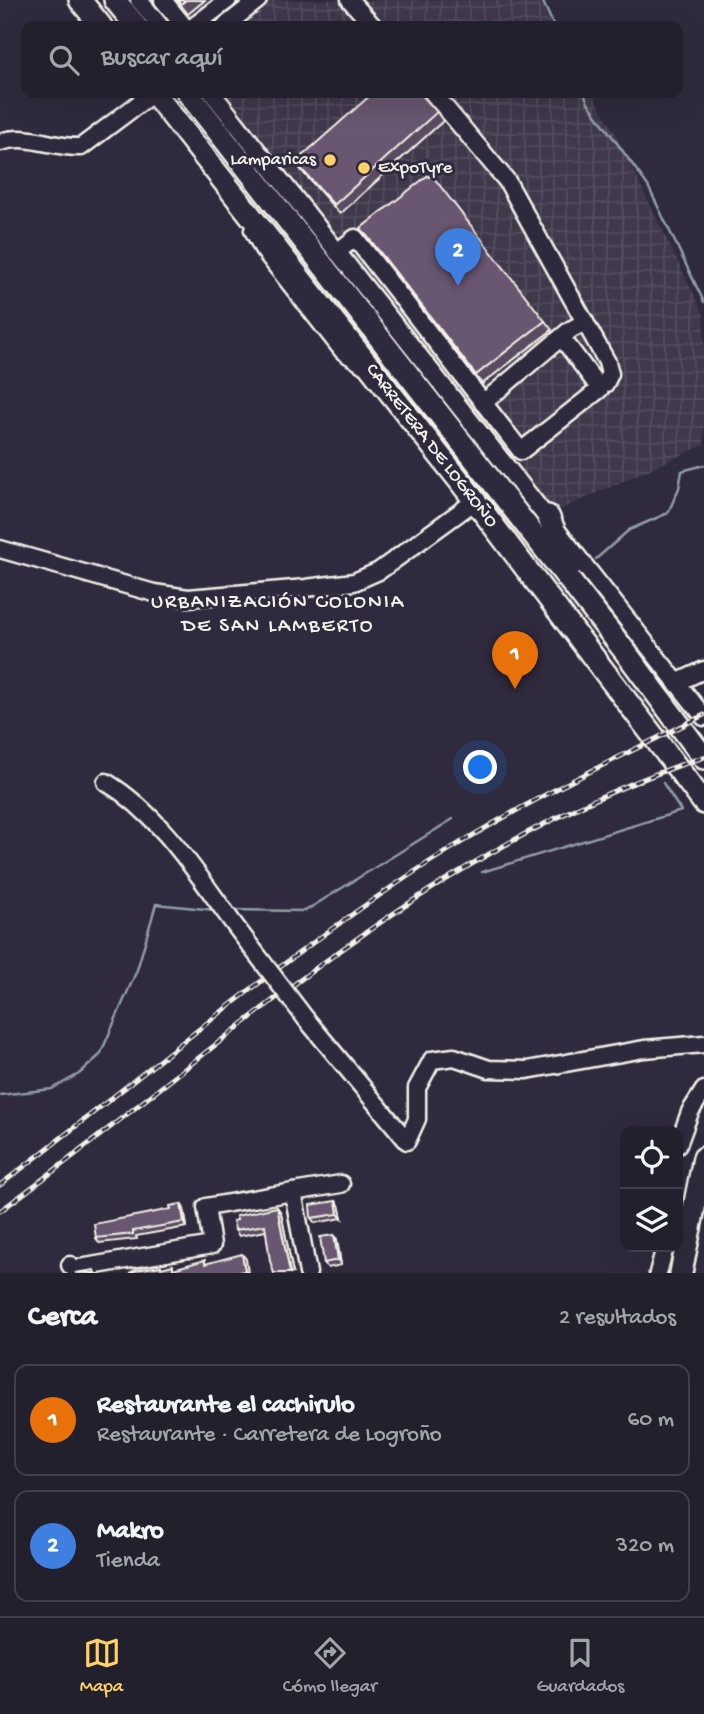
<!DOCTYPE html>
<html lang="es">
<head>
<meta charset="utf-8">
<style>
  :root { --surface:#23202e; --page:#2b2836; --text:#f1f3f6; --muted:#a3a3aa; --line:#403e4a; --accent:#ffd166 }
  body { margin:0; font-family:"Gochi Hand",sans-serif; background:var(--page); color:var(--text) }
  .controls { position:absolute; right:21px; bottom:21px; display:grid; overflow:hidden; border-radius:14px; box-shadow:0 7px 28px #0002 }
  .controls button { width:63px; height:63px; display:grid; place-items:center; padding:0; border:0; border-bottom:2px solid var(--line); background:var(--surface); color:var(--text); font:35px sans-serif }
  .you { position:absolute; left:481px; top:768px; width:24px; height:24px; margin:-18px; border:5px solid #fff; border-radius:50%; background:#1a73e8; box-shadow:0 0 0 10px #1a73e833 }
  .badge { display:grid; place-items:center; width:46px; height:46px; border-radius:50%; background:var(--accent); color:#fff; font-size:23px; font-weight:700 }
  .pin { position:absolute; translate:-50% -58px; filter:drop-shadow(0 2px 4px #0008) }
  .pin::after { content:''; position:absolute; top:37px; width:24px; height:21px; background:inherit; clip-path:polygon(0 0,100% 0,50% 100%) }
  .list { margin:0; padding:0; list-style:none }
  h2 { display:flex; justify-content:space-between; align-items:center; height:91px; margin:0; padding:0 28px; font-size:30px }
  h2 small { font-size:23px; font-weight:400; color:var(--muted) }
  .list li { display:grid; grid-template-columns:46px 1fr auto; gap:21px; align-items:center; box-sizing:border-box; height:112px; margin:0 14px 14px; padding:0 14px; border:2px solid var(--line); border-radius:14px }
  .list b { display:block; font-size:26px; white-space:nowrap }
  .list p { margin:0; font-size:23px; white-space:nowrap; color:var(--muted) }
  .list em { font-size:23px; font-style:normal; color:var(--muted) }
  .icon { flex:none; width:38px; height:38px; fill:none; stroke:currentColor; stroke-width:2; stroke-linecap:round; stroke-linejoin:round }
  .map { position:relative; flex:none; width:704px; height:1273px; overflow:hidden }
  .search { position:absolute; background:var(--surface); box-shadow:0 7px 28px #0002; left:21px; right:21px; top:21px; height:77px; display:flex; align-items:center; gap:18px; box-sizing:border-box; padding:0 24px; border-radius:14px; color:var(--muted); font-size:26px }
  .sheet { height:343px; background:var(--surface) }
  nav { display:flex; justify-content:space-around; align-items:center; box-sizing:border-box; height:98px; border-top:2px solid var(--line); background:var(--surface); font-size:19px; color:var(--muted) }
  nav a { display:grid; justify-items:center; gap:4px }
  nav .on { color:var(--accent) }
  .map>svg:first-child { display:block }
  .industrial { fill:url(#industrial-grid) }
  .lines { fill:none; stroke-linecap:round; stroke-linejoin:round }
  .stream { stroke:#909ea4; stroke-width:2.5 }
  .minor-casing { stroke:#f4f1e8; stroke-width:21 }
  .highway-casing { stroke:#f4f1e8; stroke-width:26 }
  .minor { stroke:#2f2a3d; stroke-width:16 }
  .highway { stroke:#2f2a3d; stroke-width:21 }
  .rail-casing { stroke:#f4f1e8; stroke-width:5 }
  .rail { stroke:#2f2a3d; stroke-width:2.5; stroke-dasharray:8; stroke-linecap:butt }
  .minor-bridge-casing { stroke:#f4f1e8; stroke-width:21; stroke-linecap:butt }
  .minor-bridge { stroke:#2f2a3d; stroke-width:16 }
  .wall { fill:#5a4b60; stroke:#f4f1e8; stroke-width:2 }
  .shaded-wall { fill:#4a3d4e; stroke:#f4f1e8; stroke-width:2 }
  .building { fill:#695770; stroke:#f4f1e8; stroke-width:2 }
  .poi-dot { fill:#ffd166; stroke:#2f2a3d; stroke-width:2.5 }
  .labels { text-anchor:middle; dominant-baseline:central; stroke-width:6; stroke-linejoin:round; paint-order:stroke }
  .poi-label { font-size:19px; fill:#f4f1e8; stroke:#2f2a3d; text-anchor:end }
  .street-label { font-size:19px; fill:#f4f1e8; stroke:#2f2a3d }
  .neighbourhood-label { font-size:21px; letter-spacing:2px; fill:#f4f1e8; stroke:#2f2a3d }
</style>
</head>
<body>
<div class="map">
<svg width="704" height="1273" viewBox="0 0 704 1273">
  <defs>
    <pattern id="industrial-grid" width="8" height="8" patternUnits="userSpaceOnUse" patternTransform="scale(1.75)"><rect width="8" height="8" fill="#40384c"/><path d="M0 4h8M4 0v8" fill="none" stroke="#534c5d"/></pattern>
  </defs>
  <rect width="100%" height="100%" fill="#2f2a3d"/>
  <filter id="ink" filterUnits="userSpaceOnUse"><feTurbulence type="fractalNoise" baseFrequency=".0143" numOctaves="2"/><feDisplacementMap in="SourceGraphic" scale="14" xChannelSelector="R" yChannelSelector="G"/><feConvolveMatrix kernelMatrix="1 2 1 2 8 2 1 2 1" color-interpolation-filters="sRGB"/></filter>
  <g filter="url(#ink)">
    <g class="industrial">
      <polygon points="149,0 539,0 554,26 170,26"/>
      <polygon points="222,93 592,93 614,131 704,315 704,445 552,513"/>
    </g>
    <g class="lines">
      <g class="stream">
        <polyline points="542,0 554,26"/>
        <polyline points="584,93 588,103 648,186 704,302"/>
        <polyline points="596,559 629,530 668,513 679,488 682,471 704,465"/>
        <polyline points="482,872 681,811 663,783"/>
        <polyline points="233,910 305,911 453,819"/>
        <polyline points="0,1095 52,1089 79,1074 100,1055 137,970 156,904 215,910"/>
      </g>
      <g class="minor-casing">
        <g id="minor">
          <polyline points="139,0 160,26"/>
          <polyline points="163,0 184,26"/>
          <polyline points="350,0 373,26"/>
          <polyline points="194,26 228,0"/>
          <polyline points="225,26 258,0"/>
          <polyline points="212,93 704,717"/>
          <polyline points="433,93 507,181 607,362 610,374 605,384"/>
          <path d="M0,142C29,133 52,148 81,147L153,93"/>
          <polyline points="253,230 263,249 343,351 364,365"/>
          <polyline points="337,252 355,238 521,451 600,389 562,338"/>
          <polyline points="483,403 570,330 585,322"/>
          <polyline points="0,549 154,593 188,598 306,588 354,582 379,571 475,501"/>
          <polyline points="676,683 704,670"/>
          <path d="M106,782C164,817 201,881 242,935"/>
          <polyline points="306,1019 407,1141 417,1119 417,1088 432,1060 454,1057 489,1069 527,1070 644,1049 704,1044"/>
          <polyline points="678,1145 690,1112 704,1090"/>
          <polyline points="70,1265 74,1269 212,1245 206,1207 293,1192"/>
          <polyline points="308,1273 293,1192 341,1184"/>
          <polyline points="658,1273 665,1247"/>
        </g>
      </g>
      <g class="highway-casing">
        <g id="highway">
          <polyline points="80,0 101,26"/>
          <polyline points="115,0 136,26"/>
          <polyline points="154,93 459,480 704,803"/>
          <polyline points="188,93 627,654 704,758"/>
          <polyline points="548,516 570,567"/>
          <polyline points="681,1273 704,1158"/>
        </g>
      </g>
      <use href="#minor" class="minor"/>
      <use href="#highway" class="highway"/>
      <g class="rail-casing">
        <g id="rail">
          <path d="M0,1185C142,1077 278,960 428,863C516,806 611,761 704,715"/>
          <path d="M0,1211C229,1044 427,847 704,757"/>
        </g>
      </g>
      <use href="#rail" class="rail"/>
      <g class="minor-bridge-casing">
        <polyline id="minor-bridge" points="242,935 306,1019"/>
      </g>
      <use href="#minor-bridge" class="minor-bridge"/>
    </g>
    <g class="wall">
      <polygon points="177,0 205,0 188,14"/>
      <polygon points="437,112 443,121 340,214 302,171 295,162"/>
      <polygon points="361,228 545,321 552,330 482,384"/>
      <polygon points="336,1201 339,1205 342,1218 315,1223 311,1218"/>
      <polygon points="181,1204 184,1209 187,1227 136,1236 137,1239 99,1243 96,1238 171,1209"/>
      <polygon points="277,1207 281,1213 293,1273 274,1273 266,1231 239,1236 235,1230"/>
      <polygon points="337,1240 341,1265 328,1268 324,1263"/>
    </g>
    <g class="shaded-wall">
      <polygon points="336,1201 339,1205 342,1218 338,1214"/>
      <polygon points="181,1204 184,1209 187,1227 184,1222"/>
      <polygon points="277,1207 281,1213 293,1273 290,1273"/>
      <polygon points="334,1235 337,1240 341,1265 338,1260"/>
      <polygon points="242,1254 246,1259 248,1273 247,1273 245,1271"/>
    </g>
    <g class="building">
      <polygon points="178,0 186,0 181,4"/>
      <polygon points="373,93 420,93 437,112 334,205 295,162"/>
      <polygon points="427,176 434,178 545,321 476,375 361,228"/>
      <polygon points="336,1201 338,1214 311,1218 310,1205"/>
      <polygon points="181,1204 184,1222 133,1231 133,1234 96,1238 94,1224 171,1209 170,1206"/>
      <polygon points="277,1207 290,1273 274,1273 270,1261 265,1225 235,1230 233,1221 237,1220 236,1216"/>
      <polygon points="334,1235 338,1260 324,1263 320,1237"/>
      <polygon points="242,1254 245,1271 234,1273 130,1273 136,1270 161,1266 161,1268 173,1265 173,1269 205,1260 205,1264"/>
      <polygon points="94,1270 95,1273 75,1273"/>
    </g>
  </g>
  <g class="poi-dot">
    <circle cx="330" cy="160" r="7"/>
    <circle cx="364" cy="168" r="7"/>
  </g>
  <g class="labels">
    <g class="poi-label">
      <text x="316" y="160">Lamparicas</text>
      <text x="378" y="168" text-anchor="start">ExpoTyre</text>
    </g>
    <g class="street-label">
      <text transform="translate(431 446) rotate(52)">CARRETERA DE LOGROÑO</text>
    </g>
    <g class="neighbourhood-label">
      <text x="278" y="603">URBANIZACIÓN COLONIA<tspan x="278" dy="24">DE SAN LAMBERTO</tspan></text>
    </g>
  </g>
</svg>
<div class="controls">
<button><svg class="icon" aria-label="locate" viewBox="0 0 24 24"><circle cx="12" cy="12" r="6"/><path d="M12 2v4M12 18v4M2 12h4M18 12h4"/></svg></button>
<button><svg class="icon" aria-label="layers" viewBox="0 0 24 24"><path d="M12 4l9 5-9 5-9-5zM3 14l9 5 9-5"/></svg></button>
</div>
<div class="you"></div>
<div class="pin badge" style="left:515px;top:689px;background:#e8710a">1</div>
<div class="pin badge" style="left:458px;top:286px;background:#3f7fe0">2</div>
<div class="search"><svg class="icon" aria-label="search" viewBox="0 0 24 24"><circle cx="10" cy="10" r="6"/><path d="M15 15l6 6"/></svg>Buscar aquí</div>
</div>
<section class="sheet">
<h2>Cerca<small>2 resultados</small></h2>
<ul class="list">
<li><span class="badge" style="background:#e8710a">1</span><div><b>Restaurante el cachirulo</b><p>Restaurante · Carretera de Logroño</p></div><em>60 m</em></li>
<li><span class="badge" style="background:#3f7fe0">2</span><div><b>Makro</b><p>Tienda</p></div><em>320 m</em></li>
</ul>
</section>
<nav>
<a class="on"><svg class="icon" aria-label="map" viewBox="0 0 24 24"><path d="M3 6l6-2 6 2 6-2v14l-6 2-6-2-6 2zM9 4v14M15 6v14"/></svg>Mapa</a>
<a><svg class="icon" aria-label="directions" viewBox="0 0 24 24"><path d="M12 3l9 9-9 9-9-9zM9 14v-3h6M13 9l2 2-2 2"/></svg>Cómo llegar</a>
<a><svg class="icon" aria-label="saved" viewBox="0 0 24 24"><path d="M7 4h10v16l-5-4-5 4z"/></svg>Guardados</a>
</nav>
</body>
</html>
